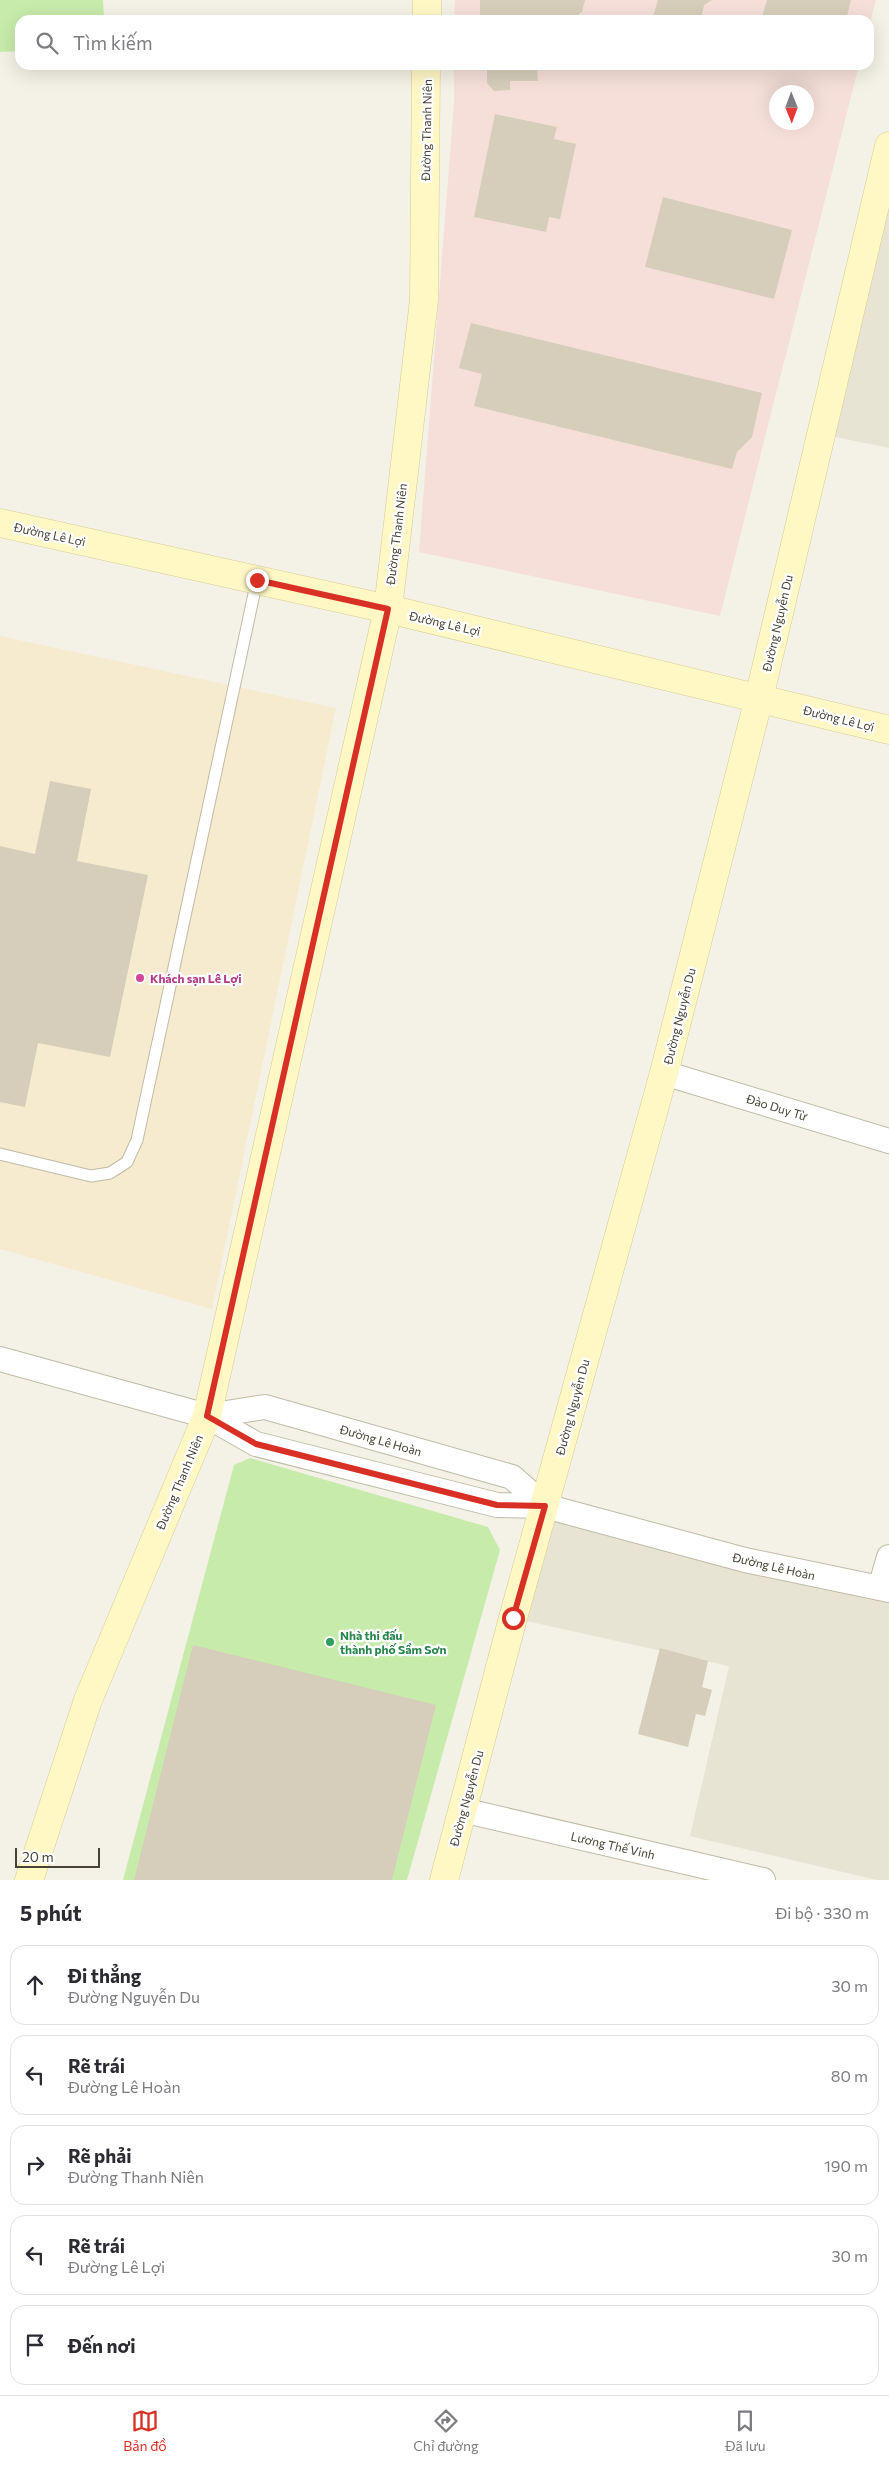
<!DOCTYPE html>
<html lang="vi">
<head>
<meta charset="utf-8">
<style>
  :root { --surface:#fff; --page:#f7f7f7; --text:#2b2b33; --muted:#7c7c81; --line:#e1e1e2; --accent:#d93025 }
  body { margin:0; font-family:Commissioner,sans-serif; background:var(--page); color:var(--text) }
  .compass { position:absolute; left:769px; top:85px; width:45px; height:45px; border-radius:50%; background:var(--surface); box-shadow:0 5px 20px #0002; rotate:179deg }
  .scale { position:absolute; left:15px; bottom:12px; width:85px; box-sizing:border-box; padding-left:5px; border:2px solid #474234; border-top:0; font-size:14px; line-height:18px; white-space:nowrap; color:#474234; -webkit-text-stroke:4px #fff; paint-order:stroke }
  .stop { position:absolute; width:15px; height:15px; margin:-11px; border:4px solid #d93025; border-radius:50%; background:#fff }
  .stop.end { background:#d93025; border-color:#fff; box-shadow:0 1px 5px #0008 }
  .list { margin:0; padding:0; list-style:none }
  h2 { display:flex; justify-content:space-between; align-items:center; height:65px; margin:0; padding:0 20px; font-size:21px }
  h2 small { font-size:16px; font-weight:400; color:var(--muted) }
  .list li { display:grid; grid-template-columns:32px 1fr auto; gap:15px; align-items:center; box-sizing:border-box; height:80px; margin:0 10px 10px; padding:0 10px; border:1px solid var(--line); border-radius:15px }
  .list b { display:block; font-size:19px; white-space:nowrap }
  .list p { margin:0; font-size:16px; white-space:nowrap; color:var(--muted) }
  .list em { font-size:16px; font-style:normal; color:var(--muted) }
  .icon { flex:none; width:28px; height:28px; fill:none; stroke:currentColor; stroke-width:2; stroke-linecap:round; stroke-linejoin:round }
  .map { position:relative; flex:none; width:889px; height:1880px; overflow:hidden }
  .search { position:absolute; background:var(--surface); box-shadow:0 5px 20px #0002; left:15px; right:15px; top:15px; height:55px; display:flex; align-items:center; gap:12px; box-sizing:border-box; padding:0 18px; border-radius:15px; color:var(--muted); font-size:19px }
  .sheet { height:515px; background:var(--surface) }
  nav { display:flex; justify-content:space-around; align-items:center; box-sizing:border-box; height:70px; border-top:1px solid var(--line); background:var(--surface); font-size:14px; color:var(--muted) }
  nav a { display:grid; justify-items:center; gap:2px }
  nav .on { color:var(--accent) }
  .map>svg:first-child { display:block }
  .residential { fill:#e8e4d3 }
  .commercial { fill:#f7ebcf }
  .medical { fill:#f5dfd8; fill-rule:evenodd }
  .green { fill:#c7ebab }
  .building { fill:#d6ceba }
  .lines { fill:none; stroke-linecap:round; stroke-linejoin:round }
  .lane-casing { stroke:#c0baa7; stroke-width:13 }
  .street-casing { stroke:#c0baa7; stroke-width:26 }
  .secondary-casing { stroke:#d7cd92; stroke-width:29 }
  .lane { stroke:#fff; stroke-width:11 }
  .street { stroke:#fff; stroke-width:24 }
  .secondary { stroke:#fff7c4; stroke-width:28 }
  .route { stroke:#d93025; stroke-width:6 }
  .hotel-dot { fill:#d1479c; stroke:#fff; stroke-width:2 }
  .leisure-dot { fill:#2e9e5b; stroke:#fff; stroke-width:2 }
  .labels { text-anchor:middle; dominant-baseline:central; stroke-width:4.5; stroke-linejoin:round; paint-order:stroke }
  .street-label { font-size:12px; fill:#474234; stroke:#fff }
  .hotel-label { font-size:12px; font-weight:bold; fill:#b23c85; stroke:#fff; text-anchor:start }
  .leisure-label { font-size:12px; font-weight:bold; fill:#27864d; stroke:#fff; text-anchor:start }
</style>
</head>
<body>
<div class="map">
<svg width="889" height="1880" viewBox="0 0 889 1880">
  <rect width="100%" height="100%" fill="#f4f1e6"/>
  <g class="residential">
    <polygon points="889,146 889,448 821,434"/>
    <polygon points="545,1506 889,1590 889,1880 877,1880 690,1836 729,1666 513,1618"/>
  </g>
  <polygon class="commercial" points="0,636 336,708 212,1309 0,1249"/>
  <g class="medical">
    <polygon points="455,0 876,0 869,26 869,20 454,20"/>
    <path d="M454,65H859L720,616L419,552L454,103ZM776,92H806V122H776Z"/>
  </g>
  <g class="green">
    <polygon points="0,0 103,0 104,20 20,20 20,51 0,52"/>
    <polygon points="250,1458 488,1527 500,1550 407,1880 123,1880 234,1465"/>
  </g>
  <g class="building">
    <polygon points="480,0 585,0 582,12 571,20 486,20 486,15 480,15"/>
    <polygon points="658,0 712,0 704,5 701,20 652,20"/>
    <polygon points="767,0 851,0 846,20 761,20"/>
    <polygon points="487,65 537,65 538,81 510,81 510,90 494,91 487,83"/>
    <polygon points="495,114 557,127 554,139 576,144 560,219 549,217 546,232 474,217"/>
    <polygon points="663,197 792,230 774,299 645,267"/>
    <polygon points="471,323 762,393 752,437 737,452 732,469 474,406 482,374 459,368"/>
    <polygon points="50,781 91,789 77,861 148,875 110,1057 38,1043 25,1107 0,1102 0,846 35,854"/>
    <polygon points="193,1645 436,1705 392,1880 134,1880"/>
    <polygon points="660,1648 708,1661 702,1687 712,1690 705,1716 696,1714 688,1747 638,1734"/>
  </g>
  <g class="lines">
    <g class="lane-casing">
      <polyline id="lane" points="0,1154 91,1176 110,1173 127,1162 137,1140 257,580"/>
    </g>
    <g class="street-casing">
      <g id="street">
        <polyline points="664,1073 889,1141"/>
        <polyline points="0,1359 207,1416 256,1444 497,1505 545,1506 512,1477 265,1407 207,1416"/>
        <polyline points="545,1506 745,1560 889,1590"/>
        <polyline points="880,1588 889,1557"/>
        <polyline points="462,1810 763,1880"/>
      </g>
    </g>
    <g class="secondary-casing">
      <g id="secondary">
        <polyline points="427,20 427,0"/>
        <polyline points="0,523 388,609 889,730"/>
        <polyline points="29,1880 88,1700 207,1416 388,609 424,300 426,65"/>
        <polyline points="444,1880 513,1618 664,1073 759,698 889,146"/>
      </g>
    </g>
    <use href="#lane" class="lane"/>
    <use href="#street" class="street"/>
    <use href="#secondary" class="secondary"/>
  </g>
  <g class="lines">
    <polyline class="route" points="257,580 388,609 207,1416 256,1444 497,1505 545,1506 513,1618"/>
  </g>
  <circle class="hotel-dot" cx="140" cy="978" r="5"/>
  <circle class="leisure-dot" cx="330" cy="1642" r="5"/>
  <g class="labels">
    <g class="street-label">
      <text transform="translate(426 130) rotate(-89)">Đường Thanh Niên</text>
      <text transform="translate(50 534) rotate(12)">Đường Lê Lợi</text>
      <text transform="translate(396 534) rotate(-83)">Đường Thanh Niên</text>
      <text transform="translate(445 623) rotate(13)">Đường Lê Lợi</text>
      <text transform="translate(777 623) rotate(-77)">Đường Nguyễn Du</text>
      <text transform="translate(839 718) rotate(14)">Đường Lê Lợi</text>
      <text transform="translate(679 1016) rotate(-76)">Đường Nguyễn Du</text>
      <text transform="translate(777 1107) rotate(17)">Đào Duy Từ</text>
      <text transform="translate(572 1407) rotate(-75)">Đường Nguyễn Du</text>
      <text transform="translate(381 1440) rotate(16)">Đường Lê Hoàn</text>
      <text transform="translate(179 1482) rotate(-67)">Đường Thanh Niên</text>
      <text transform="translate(774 1566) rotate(13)">Đường Lê Hoàn</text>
      <text transform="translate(466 1798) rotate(-75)">Đường Nguyễn Du</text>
      <text transform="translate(613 1845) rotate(13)">Lương Thế Vinh</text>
    </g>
    <g class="hotel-label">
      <text x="150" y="978">Khách sạn Lê Lợi</text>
    </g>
    <g class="leisure-label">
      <text x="340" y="1635">Nhà thi đấu<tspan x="340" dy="14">thành phố Sầm Sơn</tspan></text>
    </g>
  </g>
</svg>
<svg class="compass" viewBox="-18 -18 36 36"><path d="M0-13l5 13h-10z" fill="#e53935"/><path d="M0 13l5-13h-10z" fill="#7c7c81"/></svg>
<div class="scale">20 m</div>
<div class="stop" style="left:513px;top:1618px"></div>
<div class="stop end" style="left:257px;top:580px"></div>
<div class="search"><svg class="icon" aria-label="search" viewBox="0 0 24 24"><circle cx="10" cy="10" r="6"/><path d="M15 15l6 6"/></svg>Tìm kiếm</div>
</div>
<section class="sheet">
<h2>5 phút<small>Đi bộ · 330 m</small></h2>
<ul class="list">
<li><svg class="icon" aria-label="ahead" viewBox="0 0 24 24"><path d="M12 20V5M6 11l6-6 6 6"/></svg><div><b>Đi thẳng</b><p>Đường Nguyễn Du</p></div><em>30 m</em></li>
<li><svg class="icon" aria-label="left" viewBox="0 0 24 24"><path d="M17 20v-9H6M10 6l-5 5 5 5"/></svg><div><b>Rẽ trái</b><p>Đường Lê Hoàn</p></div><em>80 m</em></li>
<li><svg class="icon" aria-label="right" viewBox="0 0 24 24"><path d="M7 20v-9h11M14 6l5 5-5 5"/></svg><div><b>Rẽ phải</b><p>Đường Thanh Niên</p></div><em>190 m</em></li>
<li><svg class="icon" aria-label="left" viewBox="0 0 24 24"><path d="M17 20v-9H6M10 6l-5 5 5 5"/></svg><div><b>Rẽ trái</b><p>Đường Lê Lợi</p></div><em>30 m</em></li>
<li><svg class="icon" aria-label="arrive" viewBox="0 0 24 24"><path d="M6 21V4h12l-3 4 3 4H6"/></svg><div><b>Đến nơi</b></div></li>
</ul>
</section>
<nav>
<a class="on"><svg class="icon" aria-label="map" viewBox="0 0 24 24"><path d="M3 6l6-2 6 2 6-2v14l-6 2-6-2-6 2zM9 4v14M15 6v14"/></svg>Bản đồ</a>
<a><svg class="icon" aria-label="directions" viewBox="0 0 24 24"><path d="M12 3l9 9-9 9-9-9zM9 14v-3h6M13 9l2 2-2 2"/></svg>Chỉ đường</a>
<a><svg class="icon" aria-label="saved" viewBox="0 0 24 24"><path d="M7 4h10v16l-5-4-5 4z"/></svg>Đã lưu</a>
</nav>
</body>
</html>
